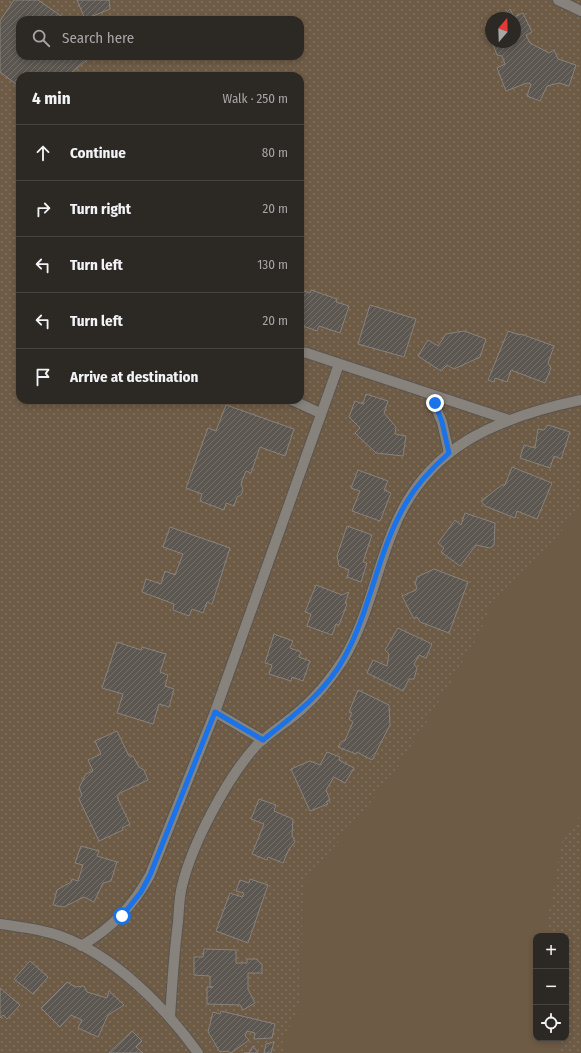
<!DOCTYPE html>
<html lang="en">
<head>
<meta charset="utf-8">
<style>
  :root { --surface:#2c2824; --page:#383431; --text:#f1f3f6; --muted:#a6a6a6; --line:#484441 }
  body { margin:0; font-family:"Fira Sans Condensed",sans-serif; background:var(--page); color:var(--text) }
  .controls { position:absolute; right:12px; bottom:12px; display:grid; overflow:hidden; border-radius:8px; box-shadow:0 2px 6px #0003 }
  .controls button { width:36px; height:36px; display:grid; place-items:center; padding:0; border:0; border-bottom:1px solid var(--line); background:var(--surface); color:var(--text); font:20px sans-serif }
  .compass { position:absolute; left:485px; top:12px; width:36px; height:36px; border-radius:50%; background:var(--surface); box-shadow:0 2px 6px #0003; rotate:19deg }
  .stop { position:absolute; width:12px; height:12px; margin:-9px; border:3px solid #1a73e8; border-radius:50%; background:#fff }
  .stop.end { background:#1a73e8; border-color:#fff; box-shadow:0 1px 4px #0008 }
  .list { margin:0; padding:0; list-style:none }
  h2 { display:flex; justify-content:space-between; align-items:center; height:52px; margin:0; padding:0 16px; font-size:17px }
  h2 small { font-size:13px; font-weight:400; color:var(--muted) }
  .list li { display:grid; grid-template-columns:26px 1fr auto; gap:12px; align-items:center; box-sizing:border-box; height:56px; padding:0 16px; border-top:1px solid var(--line) }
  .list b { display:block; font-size:15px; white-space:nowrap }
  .list em { font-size:13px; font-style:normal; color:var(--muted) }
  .icon { flex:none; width:22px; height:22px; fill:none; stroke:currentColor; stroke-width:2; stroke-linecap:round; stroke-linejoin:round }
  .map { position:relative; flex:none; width:581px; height:1053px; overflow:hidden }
  .search { position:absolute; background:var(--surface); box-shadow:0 2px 6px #0003; left:16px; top:16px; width:288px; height:44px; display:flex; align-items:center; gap:10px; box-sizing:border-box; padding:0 14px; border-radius:12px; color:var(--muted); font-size:15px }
  .panel { position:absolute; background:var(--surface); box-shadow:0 2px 6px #0003; left:16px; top:72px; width:288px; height:332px; border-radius:12px }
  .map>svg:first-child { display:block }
  .grass { fill:url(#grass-dots); fill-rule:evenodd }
  .garden { fill:#6d5b46 }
  .building { fill:url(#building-hatch); stroke:#89837c }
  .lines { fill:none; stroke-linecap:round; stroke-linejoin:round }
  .minor-casing { stroke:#595550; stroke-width:12 }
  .minor { stroke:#87827b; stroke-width:10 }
  .route { stroke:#1a73e8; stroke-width:5 }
</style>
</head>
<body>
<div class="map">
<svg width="581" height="1053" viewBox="0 0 581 1053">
  <defs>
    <pattern id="grass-dots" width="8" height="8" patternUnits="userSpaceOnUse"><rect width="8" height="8" fill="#6d5b46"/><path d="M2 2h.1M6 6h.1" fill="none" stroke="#827260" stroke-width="1.8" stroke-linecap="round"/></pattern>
    <pattern id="building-hatch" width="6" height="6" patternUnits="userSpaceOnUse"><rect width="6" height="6" fill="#5d5751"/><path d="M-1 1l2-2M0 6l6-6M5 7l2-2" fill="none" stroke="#746f6a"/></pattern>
  </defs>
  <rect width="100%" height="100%" fill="#3a3630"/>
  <path class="grass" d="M0,0H581V1053H0ZM491,18H515V42H491ZM20,20H300V56H20ZM20,76H300V400H20ZM536,936H566V1038H536Z"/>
  <polygon class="garden" points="581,503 581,814 562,842 549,913 549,936 536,936 536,1038 559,1038 560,1053 285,1053 282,1043 300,1005 303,885 394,773 429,718 479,634 492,602 549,549"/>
  <g class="building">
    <polygon points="14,0 38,0 67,20 20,20 20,56 92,56 67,76 20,76 20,87 0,72 0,21"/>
    <polygon points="77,0 109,0 110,9 85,19"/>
    <polygon points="510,9 514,17 523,13 532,32 526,35 530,43 549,53 554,50 558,59 576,65 569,86 559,83 547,86 540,101 527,96 531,84 527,83 506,91 497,68 505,64 502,56 497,55 492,42 515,42 515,18 502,18"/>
    <polygon points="491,22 491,39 485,25"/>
    <polygon points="300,290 310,293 311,290 337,299 336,302 349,306 340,333 319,326 317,331 300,325"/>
    <polygon points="370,305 416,319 404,357 358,344"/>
    <polygon points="464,331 486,339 480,357 454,369 447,365 441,371 418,356 428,340 438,346 446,334"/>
    <polygon points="508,331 520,335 521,334 554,346 548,363 551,368 545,383 511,370 507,382 495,378 494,382 488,380"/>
    <polygon points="366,394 388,401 384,413 396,427 395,434 406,436 403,456 376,453 355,433 360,428 349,417 355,401 363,404"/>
    <polygon points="226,405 294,429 285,456 260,447 251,473 246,471 241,483 243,490 241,495 237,497 234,506 226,503 224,510 200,501 202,494 186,488 208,428 216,431"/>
    <polygon points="548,425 570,432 561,459 554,456 550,468 520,458 524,445 535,448 538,429 544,430"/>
    <polygon points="512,467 552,483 537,519 517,511 515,518 485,506 481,501 502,485 505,485"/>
    <polygon points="358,470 388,481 384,490 391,493 380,521 352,511 360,491 351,488"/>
    <polygon points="465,513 495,523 494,545 490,548 476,545 460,566 441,552 444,548 438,543 455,520 461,525"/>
    <polygon points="347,526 372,535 363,562 367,563 361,582 347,577 349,570 339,566 337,556"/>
    <polygon points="170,527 230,548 212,604 207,602 203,613 192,609 189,616 173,610 174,604 142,592 146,579 161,584 165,571 175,575 183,554 163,547"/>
    <polygon points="434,569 468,582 449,633 420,622 417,617 414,619 402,596 416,590 417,586 415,585 417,577"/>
    <polygon points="316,585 342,595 349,592 345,603 347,604 339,625 336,624 332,635 307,626 311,614 305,612"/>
    <polygon points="398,628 432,644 426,658 419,655 414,664 417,668 414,679 409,679 403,691 367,673 373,660 387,666 389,654 385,650"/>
    <polygon points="274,634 293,641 290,648 301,652 299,657 310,661 303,681 292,677 291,681 269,674 272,665 265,663"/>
    <polygon points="117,642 141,650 142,647 166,654 160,672 168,675 165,686 174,689 169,707 159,704 153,724 117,713 123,694 102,688"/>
    <polygon points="358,690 389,705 390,725 372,760 357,752 356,754 338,747 341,742 345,740 353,722 349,719 352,713 349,712"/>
    <polygon points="117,731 129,756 133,756 139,767 144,770 148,780 120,793 117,797 130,824 122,828 123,830 99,841 79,799 82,795 79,788 86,774 93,771 88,760 101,754 95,741"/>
    <polygon points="327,752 340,757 339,760 354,768 345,783 334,777 326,790 330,800 326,802 328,804 310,811 291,769 310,761 320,765"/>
    <polygon points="259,799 276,805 274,811 293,819 292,835 295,842 289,849 283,863 268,857 267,860 252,854 264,824 251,819"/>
    <polygon points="81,846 99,851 97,856 117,862 111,881 103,883 94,902 84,897 64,907 53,905 57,890 71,882 72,879 78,881 83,865 75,863"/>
    <polygon points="250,879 268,885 248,943 216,931 230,893 242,897 244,893 236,891 240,880 249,883"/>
    <polygon points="204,949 236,950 236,963 247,963 247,959 257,959 258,961 262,964 262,973 248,973 248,989 255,1003 243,1010 240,1005 207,1004 207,987 213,987 210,987 210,976 194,975 194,957 203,957"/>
    <polygon points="30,961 48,977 33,994 14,979"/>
    <polygon points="67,982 75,987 84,986 87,992 107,998 109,991 124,1005 108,1015 98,1037 78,1028 82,1020 71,1015 60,1027 41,1008"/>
    <polygon points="0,988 20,1005 7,1019 3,1015 0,1018"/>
    <polygon points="221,1011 275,1024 272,1038 254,1039 255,1033 247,1031 245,1036 249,1040 231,1053 228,1051 220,1052 208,1032 213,1012 220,1014"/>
    <polygon points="132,1031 142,1041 136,1047 143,1053 109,1053"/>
    <polygon points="274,1042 271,1053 264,1053 266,1044"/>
    <polygon points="253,1046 258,1053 244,1053 249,1053"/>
  </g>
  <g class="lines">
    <g class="minor-casing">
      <g id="minor">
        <polyline points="558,0 581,11"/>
        <polyline points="300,352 307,353 509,420"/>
        <polyline points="430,394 442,422 449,453"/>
        <polyline points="292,400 320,413"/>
        <polyline points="215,712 263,740"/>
        <path d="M0,924C20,927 41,929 60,936C114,955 165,1007 198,1053"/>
        <path d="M81,946C112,928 133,906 150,875L215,712L339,364"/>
        <path d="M170,1017C172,985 174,954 178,922C179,910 179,898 182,886C192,844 227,778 256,746C270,732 288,722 302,709C318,695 332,677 343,660C367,621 375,575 392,533C425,446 496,418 581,400"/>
      </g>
    </g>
    <use href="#minor" class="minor"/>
  </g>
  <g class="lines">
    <path class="route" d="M122,916L141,892L150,875L215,712L263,740C293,716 325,693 344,658C371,610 377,552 406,503C417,484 432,468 449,453L442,422L435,403"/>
  </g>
</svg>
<div class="controls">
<button>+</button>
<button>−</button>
<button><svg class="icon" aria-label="locate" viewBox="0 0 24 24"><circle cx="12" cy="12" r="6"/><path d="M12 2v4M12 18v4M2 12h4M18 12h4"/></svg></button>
</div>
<svg class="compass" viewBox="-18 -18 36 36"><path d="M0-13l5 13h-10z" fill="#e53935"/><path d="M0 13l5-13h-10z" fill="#a6a6a6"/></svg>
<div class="stop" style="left:122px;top:916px"></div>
<div class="stop end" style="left:435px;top:403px"></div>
<div class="search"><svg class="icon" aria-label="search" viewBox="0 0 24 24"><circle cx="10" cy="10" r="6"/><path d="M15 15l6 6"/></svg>Search here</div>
<section class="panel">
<h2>4 min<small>Walk · 250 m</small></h2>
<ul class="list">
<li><svg class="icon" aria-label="ahead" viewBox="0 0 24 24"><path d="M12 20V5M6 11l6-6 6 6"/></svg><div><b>Continue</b></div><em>80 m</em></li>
<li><svg class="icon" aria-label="right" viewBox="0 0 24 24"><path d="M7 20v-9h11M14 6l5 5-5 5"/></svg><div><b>Turn right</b></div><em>20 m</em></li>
<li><svg class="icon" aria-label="left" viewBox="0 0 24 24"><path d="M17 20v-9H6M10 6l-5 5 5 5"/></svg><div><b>Turn left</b></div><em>130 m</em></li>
<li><svg class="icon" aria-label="left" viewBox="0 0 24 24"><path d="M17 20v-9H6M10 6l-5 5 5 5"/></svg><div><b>Turn left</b></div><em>20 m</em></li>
<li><svg class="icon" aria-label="arrive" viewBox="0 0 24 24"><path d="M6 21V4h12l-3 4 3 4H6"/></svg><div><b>Arrive at destination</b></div></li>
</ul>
</section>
</div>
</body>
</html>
